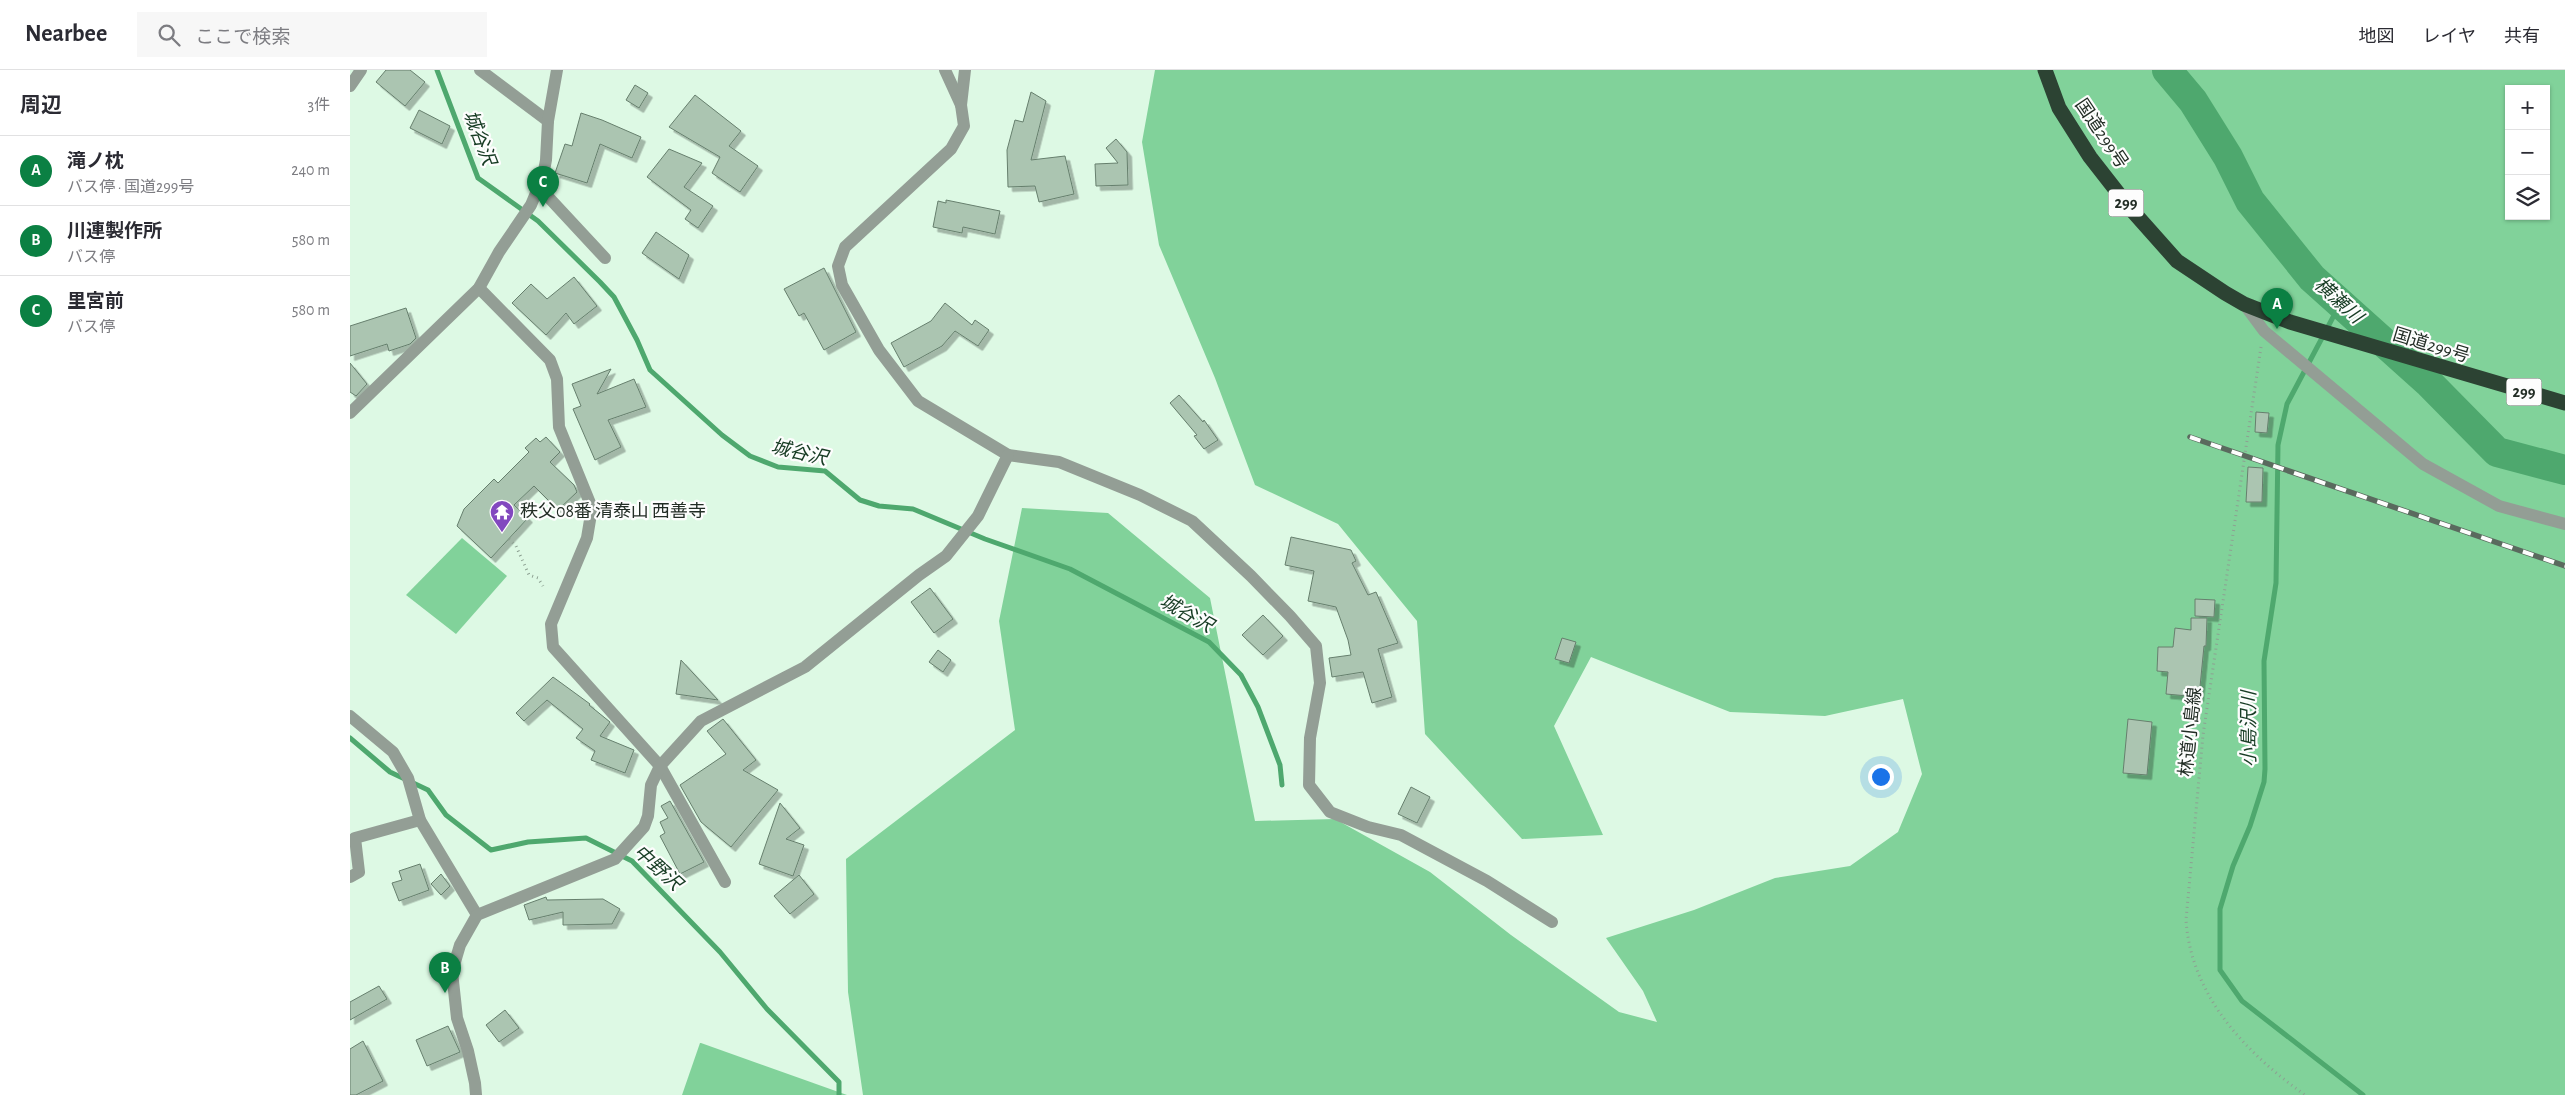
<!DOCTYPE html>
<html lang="ja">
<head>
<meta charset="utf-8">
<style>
  :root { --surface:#fff; --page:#f7f7f7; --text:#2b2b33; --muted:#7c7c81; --line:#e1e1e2; --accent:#0b8043 }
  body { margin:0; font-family:"Alegreya Sans","Noto Sans JP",sans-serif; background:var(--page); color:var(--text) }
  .controls { position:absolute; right:15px; top:15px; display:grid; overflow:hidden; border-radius:0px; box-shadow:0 1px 4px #0004 }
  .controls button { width:45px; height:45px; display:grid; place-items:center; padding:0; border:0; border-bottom:1px solid var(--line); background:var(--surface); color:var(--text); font:25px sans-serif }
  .you { position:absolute; left:1530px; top:706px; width:18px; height:18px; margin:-12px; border:4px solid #fff; border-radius:50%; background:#1a73e8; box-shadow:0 0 0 8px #1a73e833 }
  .badge { display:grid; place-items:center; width:32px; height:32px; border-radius:50%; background:var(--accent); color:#fff; font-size:16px; font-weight:700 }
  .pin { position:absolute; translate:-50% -41px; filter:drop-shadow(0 1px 2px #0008) }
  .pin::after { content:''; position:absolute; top:26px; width:18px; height:15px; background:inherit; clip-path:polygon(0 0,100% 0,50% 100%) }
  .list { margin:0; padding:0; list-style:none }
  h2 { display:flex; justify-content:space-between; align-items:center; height:65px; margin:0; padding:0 20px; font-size:21px }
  h2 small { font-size:16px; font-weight:400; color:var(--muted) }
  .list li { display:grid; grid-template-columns:32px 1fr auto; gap:15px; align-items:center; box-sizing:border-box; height:70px; padding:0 20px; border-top:1px solid var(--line) }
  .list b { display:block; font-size:19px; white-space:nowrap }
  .list p { margin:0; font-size:16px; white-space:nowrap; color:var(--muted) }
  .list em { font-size:16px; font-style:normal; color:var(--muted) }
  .icon { flex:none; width:28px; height:28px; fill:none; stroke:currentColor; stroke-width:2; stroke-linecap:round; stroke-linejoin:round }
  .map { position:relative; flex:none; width:2215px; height:1025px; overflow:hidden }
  header { display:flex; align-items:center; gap:30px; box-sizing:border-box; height:70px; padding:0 25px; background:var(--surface); border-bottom:1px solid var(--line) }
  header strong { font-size:24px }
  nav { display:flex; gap:28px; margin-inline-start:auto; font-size:18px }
  .search { width:350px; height:45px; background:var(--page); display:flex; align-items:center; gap:12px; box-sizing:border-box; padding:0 18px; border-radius:0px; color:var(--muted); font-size:19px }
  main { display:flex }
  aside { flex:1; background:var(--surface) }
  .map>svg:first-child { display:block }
  .green { fill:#81d29a; fill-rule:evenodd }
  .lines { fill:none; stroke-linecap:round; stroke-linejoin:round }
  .stream { stroke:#4ea86e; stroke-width:5 }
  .river { stroke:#4ea86e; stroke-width:30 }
  .building { fill:#abc5b1; stroke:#667f6d; filter:url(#shadow) }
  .path { stroke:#8da192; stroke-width:3; stroke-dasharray:1 4; stroke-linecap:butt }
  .minor { stroke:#939e95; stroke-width:12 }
  .highway { stroke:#2c4333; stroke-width:15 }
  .rail-casing { stroke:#5a6a5e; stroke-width:5.5 }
  .rail { stroke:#fdfdfd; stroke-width:4; stroke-dasharray:11; stroke-linecap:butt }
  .labels { text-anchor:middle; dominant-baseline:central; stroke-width:4.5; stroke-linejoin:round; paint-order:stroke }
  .shield { fill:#fdfdfd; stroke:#646b66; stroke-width:1 }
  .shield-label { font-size:16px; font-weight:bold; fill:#222d25 }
  .street-label { font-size:18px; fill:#222d25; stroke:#fdfdfd }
  .poi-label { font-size:18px; fill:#222d25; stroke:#fdfdfd; text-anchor:start }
  .water-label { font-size:19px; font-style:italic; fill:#173c24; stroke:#fdfdfd }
</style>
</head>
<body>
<header>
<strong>Nearbee</strong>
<div class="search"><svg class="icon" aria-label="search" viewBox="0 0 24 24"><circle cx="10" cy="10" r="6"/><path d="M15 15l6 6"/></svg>ここで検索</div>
<nav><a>地図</a><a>レイヤ</a><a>共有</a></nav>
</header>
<main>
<aside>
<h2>周辺<small>3件</small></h2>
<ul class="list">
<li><span class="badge">A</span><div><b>滝ノ枕</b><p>バス停 · 国道299号</p></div><em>240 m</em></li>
<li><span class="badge">B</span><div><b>川連製作所</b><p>バス停</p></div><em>580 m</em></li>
<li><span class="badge">C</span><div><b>里宮前</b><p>バス停</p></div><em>580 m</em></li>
</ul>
</aside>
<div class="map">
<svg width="2215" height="1025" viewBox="0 0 2215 1025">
  <defs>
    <filter id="shadow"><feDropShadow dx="4.5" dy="4.5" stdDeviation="0" flood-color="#0004"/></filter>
  </defs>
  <rect width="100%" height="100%" fill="#ddf9e4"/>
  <g class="green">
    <path d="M805,0H2215V1025H513L498,922L496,789L665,660L649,551L672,438L758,443L860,528L905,751L985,749L1080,802L1161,865L1269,942L1307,952L1293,921L1256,868L1344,840L1425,808L1500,796L1548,762L1572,704L1553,629L1475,646L1380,642L1241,587L1204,656L1253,765L1172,769L1075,664L1067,551L988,454L905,415L865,308L809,175L792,72ZM2159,19H2196V146H2159Z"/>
    <polygon points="112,468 157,506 106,564 56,525"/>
    <polygon points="350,973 351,973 497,1025 332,1025"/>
  </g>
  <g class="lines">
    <g class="stream">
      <polyline points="87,0 128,108 188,151 250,212 264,227 287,270 300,300 372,365 400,386 428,397 475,401 510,430 529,436 563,439 635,469 720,499 859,572 891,605 908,637 930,695 932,715"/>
      <polyline points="1990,234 1937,334 1928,375 1926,513 1914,591 1915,699 1914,712 1900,756 1883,796 1870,839 1870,900 1892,931 2013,1025"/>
      <polyline points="0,668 40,702 78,720 96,745 141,780 178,772 236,768 282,791 370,882 417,939 489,1012 489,1025"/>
    </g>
    <polyline class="river" points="1817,0 1843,31 1878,87 1900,131 1962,208 2078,312 2147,382 2215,400"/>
  </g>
  <g class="building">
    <polygon points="36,0 60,0 75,12 55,36 26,12"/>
    <polygon points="285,15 298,23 289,38 276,30"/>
    <polygon points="681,22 696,31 681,90 715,86 724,124 689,132 685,116 658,117 657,80 665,50 673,52"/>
    <polygon points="345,25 391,61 379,76 408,96 390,122 362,103 370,87 319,57"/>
    <polygon points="69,40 100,56 92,74 60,58"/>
    <polygon points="231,43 252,50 291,67 282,88 250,74 237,113 205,103 215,74 222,76"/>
    <polygon points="766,69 777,82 778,115 746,116 745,94 768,93 756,78"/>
    <polygon points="319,79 352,93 334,117 363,136 348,158 335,149 341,140 297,107"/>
    <polygon points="596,130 650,141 645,164 613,157 612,163 583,157 588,131 596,133"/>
    <polygon points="306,162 339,185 329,209 292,183"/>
    <polygon points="474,198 506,262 474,280 454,243 449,246 434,219"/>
    <polygon points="224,207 247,236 224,254 216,243 196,265 162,233 181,214 197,229"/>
    <polygon points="595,233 622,255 625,250 639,260 628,276 605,261 592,276 554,297 541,273 581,251"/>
    <polygon points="56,238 66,268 60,274 39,281 37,274 0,286 0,256"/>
    <polygon points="0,293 17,314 6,326 0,322"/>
    <polygon points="261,299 247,324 284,309 296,337 258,350 271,377 245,390 223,339 231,336 222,314"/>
    <polygon points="829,325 853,352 854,350 868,370 854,379 844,366 847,365 820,333"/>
    <polygon points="1906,342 1919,343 1917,363 1905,362"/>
    <polygon points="196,367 210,382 200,392 224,415 227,422 208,440 184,416 164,435 178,448 141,488 107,456 114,439 144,409 148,413 179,382 175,378 186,368 190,372"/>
    <polygon points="1898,397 1913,398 1912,432 1896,432"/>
    <polygon points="941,467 1001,480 1006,491 1002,493 1018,525 1026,522 1048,573 1028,579 1042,627 1022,633 1013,602 982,607 979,588 1001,585 998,570 986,537 958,531 964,501 935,495"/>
    <polygon points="580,518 603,549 584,563 561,532"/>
    <polygon points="1845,529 1865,530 1864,547 1845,546"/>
    <polygon points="913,545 933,566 913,585 892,565"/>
    <polygon points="1841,548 1857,548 1856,576 1854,576 1849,627 1816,624 1818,602 1807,601 1808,577 1823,577 1825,558 1841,560"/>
    <polygon points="1212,568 1226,572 1219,593 1205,589"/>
    <polygon points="588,580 601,590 593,602 579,592"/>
    <polygon points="331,590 368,630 326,624"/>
    <polygon points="203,607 240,634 239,635 260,652 250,666 284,680 275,703 241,690 245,681 226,668 233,659 197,630 174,651 166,643"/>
    <polygon points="373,649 406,690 393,700 428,720 381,777 351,752 330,715 376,684 357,661"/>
    <polygon points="1778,649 1802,652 1797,705 1773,703"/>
    <polygon points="1061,717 1080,727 1067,753 1048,744"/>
    <polygon points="320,731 354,792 330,804 310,766 315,763 310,752 318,748 311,736"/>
    <polygon points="430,733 450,758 436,769 454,775 443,806 409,794"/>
    <polygon points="70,794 79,820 49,831 42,813 52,810 49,801"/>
    <polygon points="91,804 100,816 91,825 81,814"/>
    <polygon points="449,805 464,824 440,844 424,826"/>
    <polygon points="196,827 197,830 253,829 270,839 262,854 213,855 213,842 179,850 174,835"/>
    <polygon points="29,916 37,929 0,950 0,932"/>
    <polygon points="155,940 169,958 149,972 136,955"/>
    <polygon points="98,956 110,982 77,996 66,970"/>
    <polygon points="13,971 33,1011 6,1025 0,1025 0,979"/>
  </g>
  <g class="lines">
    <g class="path">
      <path d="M1911,277L1853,665L1836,850C1841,926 1896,983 1955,1025"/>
      <polyline points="159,469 166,476 179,505 188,508 193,516"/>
    </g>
    <g class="minor">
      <polyline points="130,0 198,51"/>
      <polyline points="595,0 611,35"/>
      <polyline points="615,0 611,35 614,56 601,79 495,177 488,196 492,215 529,280 568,331 658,385 709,392 790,425 842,451 901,506 940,546 966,576 970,613 960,668 959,715 980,742 1018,757 1051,765 1137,811 1202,852"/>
      <polyline points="0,16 11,0"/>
      <polyline points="189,117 255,188"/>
      <polyline points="129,218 200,290 207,309 209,357 242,438 237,468 201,554 203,577 310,696 375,812"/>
      <polyline points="1894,234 1914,261 2073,394 2149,436 2215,454"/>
      <polyline points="0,343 129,218 149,182 181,135 193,106 196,90 198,51 207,0"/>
      <polyline points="0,646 43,682 58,708 70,750 127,845"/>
      <polyline points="0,807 9,802 5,768 70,750"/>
      <polyline points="126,1025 125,1013 118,981 107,948 102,902 110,875 127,845 265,789 294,757 298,746 301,715 310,696 351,651 455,597 569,505 596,486 628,446 658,385"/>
    </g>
    <polyline class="highway" points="1695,0 1709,38 1740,87 1779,137 1827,191 1875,223 1894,234 1940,252 2215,333"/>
    <g class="rail-casing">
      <polyline id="rail" points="1840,367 2215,496"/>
    </g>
    <use href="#rail" class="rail"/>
  </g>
  <defs>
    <g id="temple-pin" transform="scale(1.25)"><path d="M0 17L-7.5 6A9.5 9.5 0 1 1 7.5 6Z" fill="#8248bf" stroke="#fdfdfd"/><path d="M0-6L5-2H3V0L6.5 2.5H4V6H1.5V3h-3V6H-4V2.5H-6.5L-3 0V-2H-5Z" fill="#fff"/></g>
  </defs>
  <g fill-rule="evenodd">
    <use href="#temple-pin" x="152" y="442"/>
  </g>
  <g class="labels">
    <g class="shield">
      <rect x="1758.5" y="119.5" width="35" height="27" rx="4"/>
      <rect x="2156.5" y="308.5" width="35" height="27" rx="4"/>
    </g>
    <g class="shield-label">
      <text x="1776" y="133">299</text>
      <text x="2174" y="322">299</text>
    </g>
    <g class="street-label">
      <text transform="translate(1751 64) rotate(56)">国道299号</text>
      <text transform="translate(2081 276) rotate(17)">国道299号</text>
      <text transform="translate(1841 662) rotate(-84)">林道小島線</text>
    </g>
    <g class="poi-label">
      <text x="170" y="442">秩父08番 清泰山 西善寺</text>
    </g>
    <g class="water-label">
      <text transform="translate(129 68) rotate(69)">城谷沢</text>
      <text transform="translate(1988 231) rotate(42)">横瀬川</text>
      <text transform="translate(449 383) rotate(13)">城谷沢</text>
      <text transform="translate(836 544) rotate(29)">城谷沢</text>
      <text transform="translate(1899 659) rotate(-90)">小島沢川</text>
      <text transform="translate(307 798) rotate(42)">中野沢</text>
    </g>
  </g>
</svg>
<div class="controls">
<button>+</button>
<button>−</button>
<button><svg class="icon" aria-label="layers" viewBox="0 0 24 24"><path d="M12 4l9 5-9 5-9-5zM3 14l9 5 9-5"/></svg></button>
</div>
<div class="you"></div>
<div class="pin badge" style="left:1927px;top:259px">A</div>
<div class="pin badge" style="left:95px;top:923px">B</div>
<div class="pin badge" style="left:193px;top:137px">C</div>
</div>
</main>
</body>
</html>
